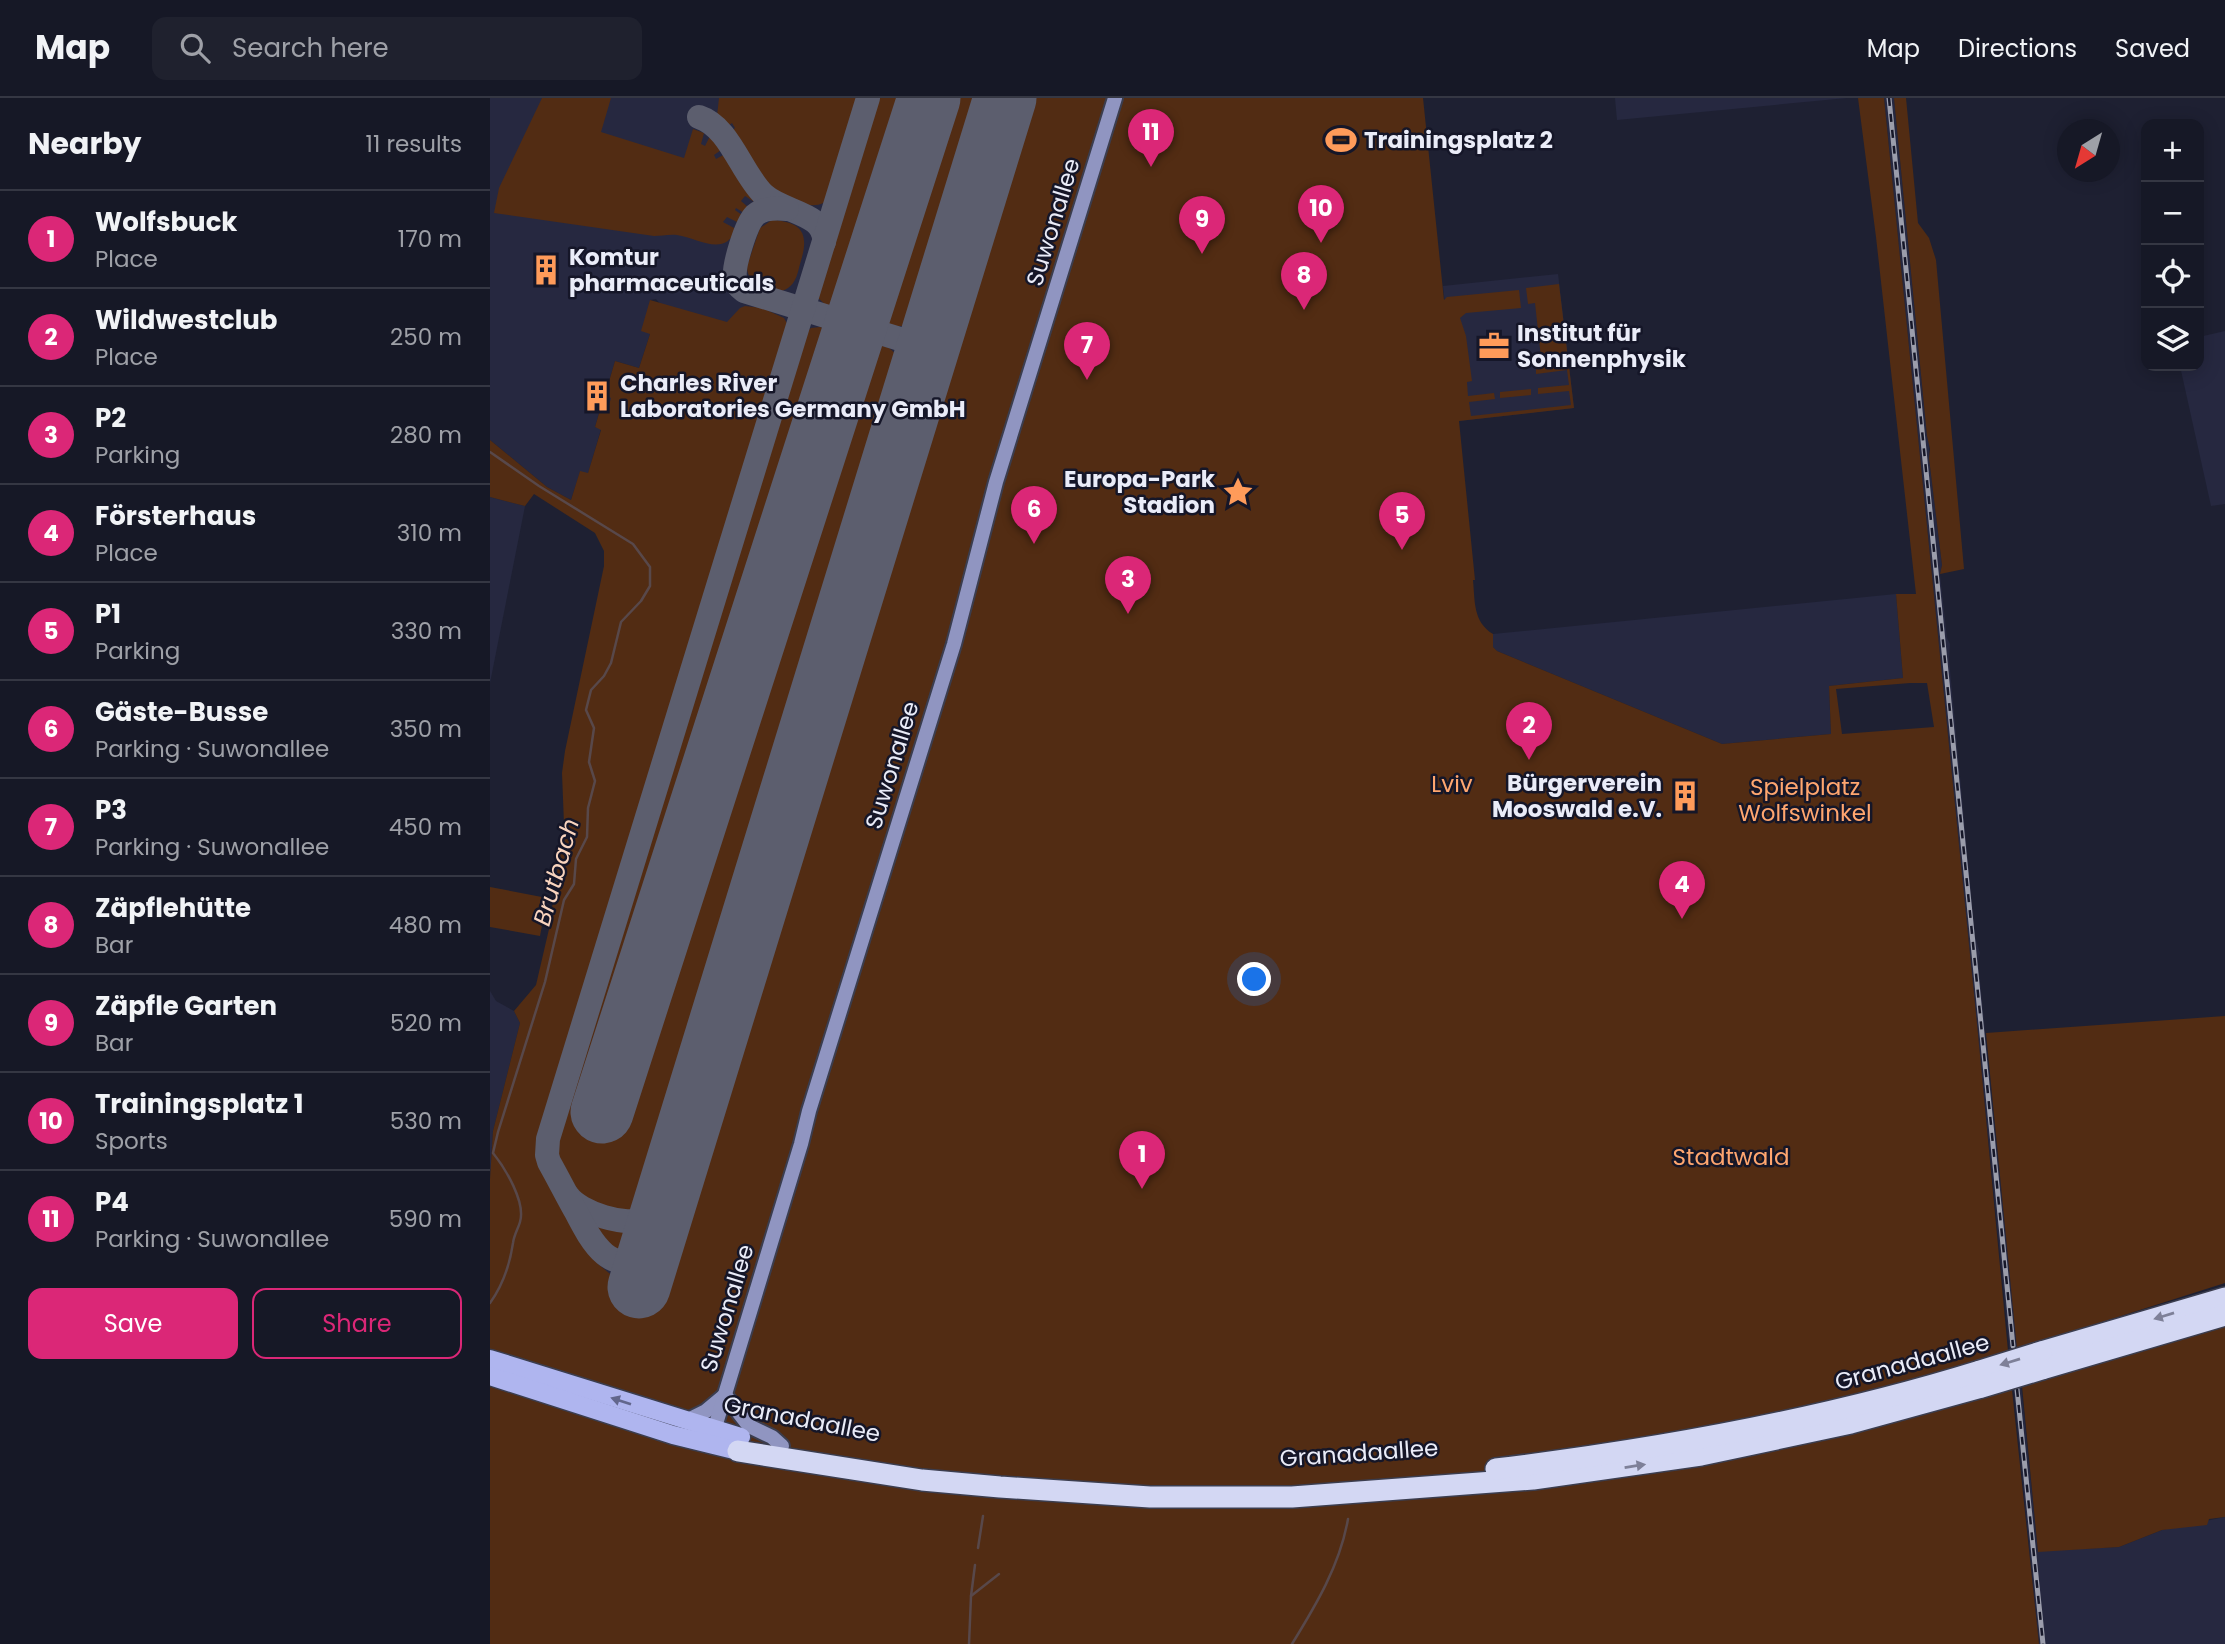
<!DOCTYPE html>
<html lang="en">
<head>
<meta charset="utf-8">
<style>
  :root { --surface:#161826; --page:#1f212e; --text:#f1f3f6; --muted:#9ea0a7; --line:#353743; --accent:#db2777 }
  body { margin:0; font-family:Poppins,sans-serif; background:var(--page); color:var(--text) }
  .controls { position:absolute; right:21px; top:21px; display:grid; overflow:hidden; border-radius:14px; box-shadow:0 4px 18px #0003 }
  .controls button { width:63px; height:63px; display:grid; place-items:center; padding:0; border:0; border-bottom:2px solid var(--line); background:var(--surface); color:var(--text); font:35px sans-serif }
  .compass { position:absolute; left:1567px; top:21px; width:63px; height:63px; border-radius:50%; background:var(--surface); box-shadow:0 4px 18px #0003; rotate:217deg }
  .you { position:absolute; left:765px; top:882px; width:24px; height:24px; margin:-18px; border:5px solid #fff; border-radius:50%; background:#1a73e8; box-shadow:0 0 0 10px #1a73e833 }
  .badge { display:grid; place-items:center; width:46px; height:46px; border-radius:50%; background:var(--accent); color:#fff; font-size:23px; font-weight:700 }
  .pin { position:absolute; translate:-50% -58px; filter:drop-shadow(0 2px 4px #0008) }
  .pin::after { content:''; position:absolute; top:37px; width:24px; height:21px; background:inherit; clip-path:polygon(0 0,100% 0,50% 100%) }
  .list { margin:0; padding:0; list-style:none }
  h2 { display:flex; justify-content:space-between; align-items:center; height:91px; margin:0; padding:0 28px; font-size:30px }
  h2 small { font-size:23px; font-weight:400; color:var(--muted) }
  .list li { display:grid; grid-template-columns:46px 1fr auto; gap:21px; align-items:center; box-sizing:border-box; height:98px; padding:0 28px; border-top:2px solid var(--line) }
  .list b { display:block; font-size:26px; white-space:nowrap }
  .list p { margin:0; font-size:23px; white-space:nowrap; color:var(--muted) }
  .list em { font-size:23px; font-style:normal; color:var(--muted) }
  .actions { display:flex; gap:14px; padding:21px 28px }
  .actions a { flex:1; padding:16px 0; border:2px solid var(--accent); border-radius:14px; text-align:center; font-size:24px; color:var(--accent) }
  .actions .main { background:var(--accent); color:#fff }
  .icon { flex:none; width:38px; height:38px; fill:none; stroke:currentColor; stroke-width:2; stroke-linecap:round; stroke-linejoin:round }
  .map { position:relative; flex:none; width:1735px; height:1546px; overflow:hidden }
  header { display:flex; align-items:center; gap:42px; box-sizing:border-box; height:98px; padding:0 35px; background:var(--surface); border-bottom:2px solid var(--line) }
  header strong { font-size:33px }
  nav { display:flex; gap:38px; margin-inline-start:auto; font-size:24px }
  .search { width:490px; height:63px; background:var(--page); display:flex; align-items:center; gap:18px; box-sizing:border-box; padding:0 24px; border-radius:14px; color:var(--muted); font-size:26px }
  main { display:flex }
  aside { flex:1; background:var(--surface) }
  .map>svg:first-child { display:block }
  .built { fill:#262840 }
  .green { fill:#522c13; fill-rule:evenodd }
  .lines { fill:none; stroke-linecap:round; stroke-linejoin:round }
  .stream { stroke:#58484a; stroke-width:2.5 }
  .taxiway { stroke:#5c5e6e; stroke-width:24 }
  .runway { stroke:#5c5e6e; stroke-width:63 }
  .secondary-casing { stroke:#3b3d4e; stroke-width:18 }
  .primary-casing { stroke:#3b3d4e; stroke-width:21 }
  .highway-casing { stroke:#3b3d4e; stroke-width:24 }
  .secondary { stroke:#9095c1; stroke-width:14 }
  .primary { stroke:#afb5ef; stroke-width:18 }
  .highway { stroke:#d3d7f3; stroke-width:21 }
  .rail-casing { stroke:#9b9dab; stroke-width:5 }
  .rail { stroke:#151628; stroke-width:2.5; stroke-dasharray:8; stroke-linecap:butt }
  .highway-bridge-casing { stroke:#3b3d4e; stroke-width:24; stroke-linecap:butt }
  .highway-bridge { stroke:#d3d7f3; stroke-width:21 }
  .oneway { fill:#7e8098 }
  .oneway2 { fill:#62668c }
  .labels { text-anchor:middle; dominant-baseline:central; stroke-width:5; stroke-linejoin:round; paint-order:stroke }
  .poi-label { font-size:23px; font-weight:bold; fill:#eaecf8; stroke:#151628; text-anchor:start }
  .street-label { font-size:23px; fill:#eaecf8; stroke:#151628 }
  .park-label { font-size:23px; fill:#ffa66f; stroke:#151628 }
  .water-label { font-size:24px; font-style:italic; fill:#f9d4be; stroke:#151628 }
</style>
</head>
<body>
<header>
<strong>Map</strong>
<div class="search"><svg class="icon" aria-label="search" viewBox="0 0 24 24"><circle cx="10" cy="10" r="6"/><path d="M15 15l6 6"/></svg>Search here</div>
<nav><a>Map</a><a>Directions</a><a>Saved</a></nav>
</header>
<main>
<aside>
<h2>Nearby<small>11 results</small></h2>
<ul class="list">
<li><span class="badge">1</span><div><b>Wolfsbuck</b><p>Place</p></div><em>170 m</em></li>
<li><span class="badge">2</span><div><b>Wildwestclub</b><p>Place</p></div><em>250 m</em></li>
<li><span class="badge">3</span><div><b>P2</b><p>Parking</p></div><em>280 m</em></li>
<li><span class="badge">4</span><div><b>Försterhaus</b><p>Place</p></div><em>310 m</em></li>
<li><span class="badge">5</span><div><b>P1</b><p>Parking</p></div><em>330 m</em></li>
<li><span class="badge">6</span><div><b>Gäste-Busse</b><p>Parking · Suwonallee</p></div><em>350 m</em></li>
<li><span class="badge">7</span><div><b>P3</b><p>Parking · Suwonallee</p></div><em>450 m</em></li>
<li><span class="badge">8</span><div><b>Zäpflehütte</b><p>Bar</p></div><em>480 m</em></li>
<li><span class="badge">9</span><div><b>Zäpfle Garten</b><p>Bar</p></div><em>520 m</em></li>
<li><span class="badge">10</span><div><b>Trainingsplatz 1</b><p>Sports</p></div><em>530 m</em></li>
<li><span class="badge">11</span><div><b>P4</b><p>Parking · Suwonallee</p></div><em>590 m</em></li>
</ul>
<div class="actions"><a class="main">Save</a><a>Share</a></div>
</aside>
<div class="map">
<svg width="1735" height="1546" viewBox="0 0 1735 1546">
  <rect width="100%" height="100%" fill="#1e2032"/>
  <g class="built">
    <polygon points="0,0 608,0 255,1133 128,1271 18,1027 193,232 166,201 160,202 160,236 149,270 125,263 115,297 122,299 119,307 112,305 105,329 111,331 98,376 90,374 81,402 57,389 0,342"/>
    <polygon points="1125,0 1357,0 1127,22"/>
    <polygon points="1394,0 1404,0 1437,338 1439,345 1439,360 1452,467 1450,476 1457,540 1460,546 1459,561 1485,839 1490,855 1488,864 1548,1453 1629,1449 1672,1432 1735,1419 1735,1546 1549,1546"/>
    <polygon points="1068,176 1084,310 968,323 953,188"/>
    <polygon points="1735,233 1735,406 1721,408 1690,268 1709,268 1709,239"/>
    <polygon points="0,399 35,408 0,585"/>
    <polygon points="1406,496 1413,580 1339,588 1341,636 1232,646 1007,553 1003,549 1003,536"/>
    <polygon points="0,893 6,903 24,913 30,925 3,1033 0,1081"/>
  </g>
  <g class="green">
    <path d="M52,0H121L111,34L194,60L203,31L214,35L211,46L215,48L220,38H224L234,50L224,57L226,61L237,55L269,104L266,105L255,98L251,103L259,110L254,115L246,110L245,112L252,117L247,124L237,119L233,124L246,131C235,160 208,140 187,137C179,136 171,138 164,138L4,115L9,90Z"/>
    <path d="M229,0H373L343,98C332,109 322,109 308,104C298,100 285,98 276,91C259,79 248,54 237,36L245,30L242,25L234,31L227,18Z"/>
    <polygon points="384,0 493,0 426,219 414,228 399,228 338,209 328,200 326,193"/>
    <path d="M537,0H933L954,202L957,199L1029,192L1031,210L976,215L970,220L976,238L982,283L977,284L978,298L1004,295L1005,301L979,304L981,318L1081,307L1079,293L1048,296V290L1079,287L1077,272L1046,276V270L1052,269L1045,205L1038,206L1036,190L1069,186L1084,310L969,323L985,482H983C985,503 983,524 1003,536V549L1007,553L1232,646L1341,636L1339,588L1413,580L1406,496H1426L1386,139L1368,0H1394L1488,936L1518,1253L1489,1262L1494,1299L1522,1292L1549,1546H0V1081L3,1033L30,925L24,913L46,887L59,831L74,726L72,675L75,653L114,468V453L105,435L44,396L35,408L0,399V342L57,389L81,402L90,373L98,375L111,332L105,329L112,305L119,307L121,300L115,297L125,263L149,270L160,236L151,233L160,202L237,224L250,210L255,208L272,210L294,220L299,229V241L51,1049L53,1063L108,1166L130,1184L168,1196ZM1420,585H1437L1444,629L1352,636L1346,591Z"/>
    <polygon points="1404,0 1416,0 1428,125 1439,140 1446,162 1474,471 1450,476 1452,467 1439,360 1440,351 1437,338"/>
    <path d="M282,122C315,124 319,138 310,166C308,174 306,185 298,190C290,196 280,193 272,189C262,185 257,178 257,168L270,130Z"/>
    <path d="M330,229L399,250L407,257L411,269L153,1109C148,1114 141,1120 134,1120C120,1120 90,1108 82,1098L62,1052L310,240L321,230Z"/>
    <polygon points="1041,291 1041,297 1010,300 1010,294"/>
    <polygon points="0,789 57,800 50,838 0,829"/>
    <polygon points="1735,918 1735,1185 1609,1225 1559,1244 1527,1251 1496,935"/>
    <path d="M100,1120L142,1133V1142C124,1161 100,1146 98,1123Z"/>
    <polygon points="1735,1228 1735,1419 1719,1421 1717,1427 1672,1432 1629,1449 1548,1454 1532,1288 1554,1282 1553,1278"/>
  </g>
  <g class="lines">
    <g class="stream">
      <path d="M0,354L49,388L143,446L160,469V488L151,503L131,524L121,565L114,578L101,592L96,612L104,630L99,664L105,683L98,710L97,739L86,761L84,786L74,802L55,884L8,1034L3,1055C15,1070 36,1104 30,1124C28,1131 24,1137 23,1145C20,1165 13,1187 0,1205"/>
      <polyline points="488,1450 493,1418"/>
      <polyline points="481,1498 509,1476"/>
      <polyline points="479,1546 481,1498 485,1467"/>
      <path d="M802,1546C826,1507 850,1467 858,1421"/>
    </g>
    <g class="taxiway">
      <path d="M209,19C240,29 251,75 274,97C294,115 336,115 334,144"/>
      <path d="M297,111C286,110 273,110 265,117C256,126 243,168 245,180C246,186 249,189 254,193L439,250"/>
      <path d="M78,1098C90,1115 136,1129 156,1121C166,1118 171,1111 176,1103"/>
      <path d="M161,1151C122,1185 101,1143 85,1112C76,1096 68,1080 59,1064L57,1057L58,1041L378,0"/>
    </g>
    <g class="runway">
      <polyline points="112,1014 439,0"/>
      <polyline points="149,1189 515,0"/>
    </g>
    <g class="secondary-casing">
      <g id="secondary">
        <polyline points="235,1297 259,1328 282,1339 292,1348"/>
        <polyline points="196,1323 216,1313 234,1298"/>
        <polyline points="222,1339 311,1046 319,1013 464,546 506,384 625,0"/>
      </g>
    </g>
    <g class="primary-casing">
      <g id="primary">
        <polyline points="0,1261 251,1339"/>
        <polyline points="0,1278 183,1337 248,1353"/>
      </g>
    </g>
    <g class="highway-casing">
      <g id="highway">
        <polyline points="1551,1254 1735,1200"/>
        <polyline points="1552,1271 1735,1217"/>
        <polyline points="248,1353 432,1382 510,1389 660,1399 802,1399 1043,1381 1211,1357 1361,1325 1492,1289"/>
        <path d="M1006,1371C1170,1351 1332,1322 1490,1273"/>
      </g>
    </g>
    <use href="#secondary" class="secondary"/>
    <use href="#primary" class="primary"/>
    <use href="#highway" class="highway"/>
    <g class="rail-casing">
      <g id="rail">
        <polyline points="1399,0 1523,1248"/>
        <polyline points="1527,1291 1553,1546"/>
      </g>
    </g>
    <use href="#rail" class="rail"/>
    <g class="highway-bridge-casing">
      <g id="highway-bridge">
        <polyline points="1490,1273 1551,1254"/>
        <polyline points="1492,1289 1552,1271"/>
      </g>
    </g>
    <use href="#highway-bridge" class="highway-bridge"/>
  </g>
  <defs><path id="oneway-solid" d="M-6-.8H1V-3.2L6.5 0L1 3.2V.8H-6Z" transform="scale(1.75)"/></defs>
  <g class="oneway">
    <use href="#oneway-solid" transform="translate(1674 1218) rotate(163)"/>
    <use href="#oneway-solid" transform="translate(1520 1264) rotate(163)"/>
    <use href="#oneway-solid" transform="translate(1145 1368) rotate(-9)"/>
  </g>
  <use class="oneway2" href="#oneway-solid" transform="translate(131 1303) rotate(-162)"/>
  <defs>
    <g id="stadium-bare" transform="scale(2.415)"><path d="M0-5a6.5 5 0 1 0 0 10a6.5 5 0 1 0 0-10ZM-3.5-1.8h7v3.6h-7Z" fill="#ff9b5a" stroke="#151628" stroke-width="2.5" paint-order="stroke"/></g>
    <g id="building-bare" transform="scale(2.415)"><path d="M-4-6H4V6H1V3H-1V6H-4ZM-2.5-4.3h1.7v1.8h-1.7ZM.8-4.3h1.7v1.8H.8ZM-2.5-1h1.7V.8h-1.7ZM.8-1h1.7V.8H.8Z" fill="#ff9b5a" stroke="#151628" stroke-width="2.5" paint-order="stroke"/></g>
    <g id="office-bare" transform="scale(2.415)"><path d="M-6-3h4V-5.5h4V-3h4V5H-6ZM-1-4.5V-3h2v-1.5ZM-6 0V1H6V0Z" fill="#ff9b5a" stroke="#151628" stroke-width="2.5" paint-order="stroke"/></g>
    <g id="sight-bare" transform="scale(2.415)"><path d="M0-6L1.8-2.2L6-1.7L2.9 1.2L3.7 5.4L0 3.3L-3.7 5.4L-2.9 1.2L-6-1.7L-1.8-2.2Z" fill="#ff9b5a" stroke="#151628" stroke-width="2.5" paint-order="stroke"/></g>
  </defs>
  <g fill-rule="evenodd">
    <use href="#stadium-bare" x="851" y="42"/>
    <use href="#building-bare" x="56" y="172"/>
    <use href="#office-bare" x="1004" y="248"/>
    <use href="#building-bare" x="107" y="298"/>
    <use href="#sight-bare" x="748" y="394"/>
    <use href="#building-bare" x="1195" y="698"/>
  </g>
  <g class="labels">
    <g class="poi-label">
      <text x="874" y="42">Trainingsplatz 2</text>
      <text x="79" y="159">Komtur<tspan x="79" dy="26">pharmaceuticals</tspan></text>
      <text x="1027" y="235">Institut für<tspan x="1027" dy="26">Sonnenphysik</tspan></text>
      <text x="130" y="285">Charles River<tspan x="130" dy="26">Laboratories Germany GmbH</tspan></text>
      <text x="725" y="381" text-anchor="end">Europa-Park<tspan x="725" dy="26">Stadion</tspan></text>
      <text x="1172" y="685" text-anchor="end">Bürgerverein<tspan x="1172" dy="26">Mooswald e.V.</tspan></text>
    </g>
    <g class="street-label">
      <text transform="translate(563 124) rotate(-73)">Suwonallee</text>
      <text transform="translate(402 667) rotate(-73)">Suwonallee</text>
      <text transform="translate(237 1210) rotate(-73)">Suwonallee</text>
      <text transform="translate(1422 1264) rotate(-15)">Granadaallee</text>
      <text transform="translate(312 1321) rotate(11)">Granadaallee</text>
      <text transform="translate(869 1355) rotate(-4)">Granadaallee</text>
    </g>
    <g class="park-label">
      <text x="962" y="686">Lviv</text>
      <text x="1315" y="689">Spielplatz<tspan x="1315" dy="26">Wolfswinkel</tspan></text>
      <text x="1241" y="1059">Stadtwald</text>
    </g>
    <g class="water-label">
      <text transform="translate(66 774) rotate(-74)">Brutbach</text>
    </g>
  </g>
</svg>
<div class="controls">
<button>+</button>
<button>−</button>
<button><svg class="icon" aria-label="locate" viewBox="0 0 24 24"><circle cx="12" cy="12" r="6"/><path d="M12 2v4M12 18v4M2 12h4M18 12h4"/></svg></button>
<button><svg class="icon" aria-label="layers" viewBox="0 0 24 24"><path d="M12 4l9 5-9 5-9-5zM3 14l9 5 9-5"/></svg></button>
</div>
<svg class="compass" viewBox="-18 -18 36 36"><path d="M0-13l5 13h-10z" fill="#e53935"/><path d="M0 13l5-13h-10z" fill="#9ea0a7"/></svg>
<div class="you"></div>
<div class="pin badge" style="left:652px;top:1091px">1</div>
<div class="pin badge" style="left:1039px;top:662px">2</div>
<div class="pin badge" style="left:638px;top:516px">3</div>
<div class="pin badge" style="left:1192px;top:821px">4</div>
<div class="pin badge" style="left:912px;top:452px">5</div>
<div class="pin badge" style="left:544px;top:446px">6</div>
<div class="pin badge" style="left:597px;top:282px">7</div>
<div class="pin badge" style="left:814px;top:212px">8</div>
<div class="pin badge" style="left:712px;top:156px">9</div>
<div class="pin badge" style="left:831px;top:145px">10</div>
<div class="pin badge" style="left:661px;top:69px">11</div>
</div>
</main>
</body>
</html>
